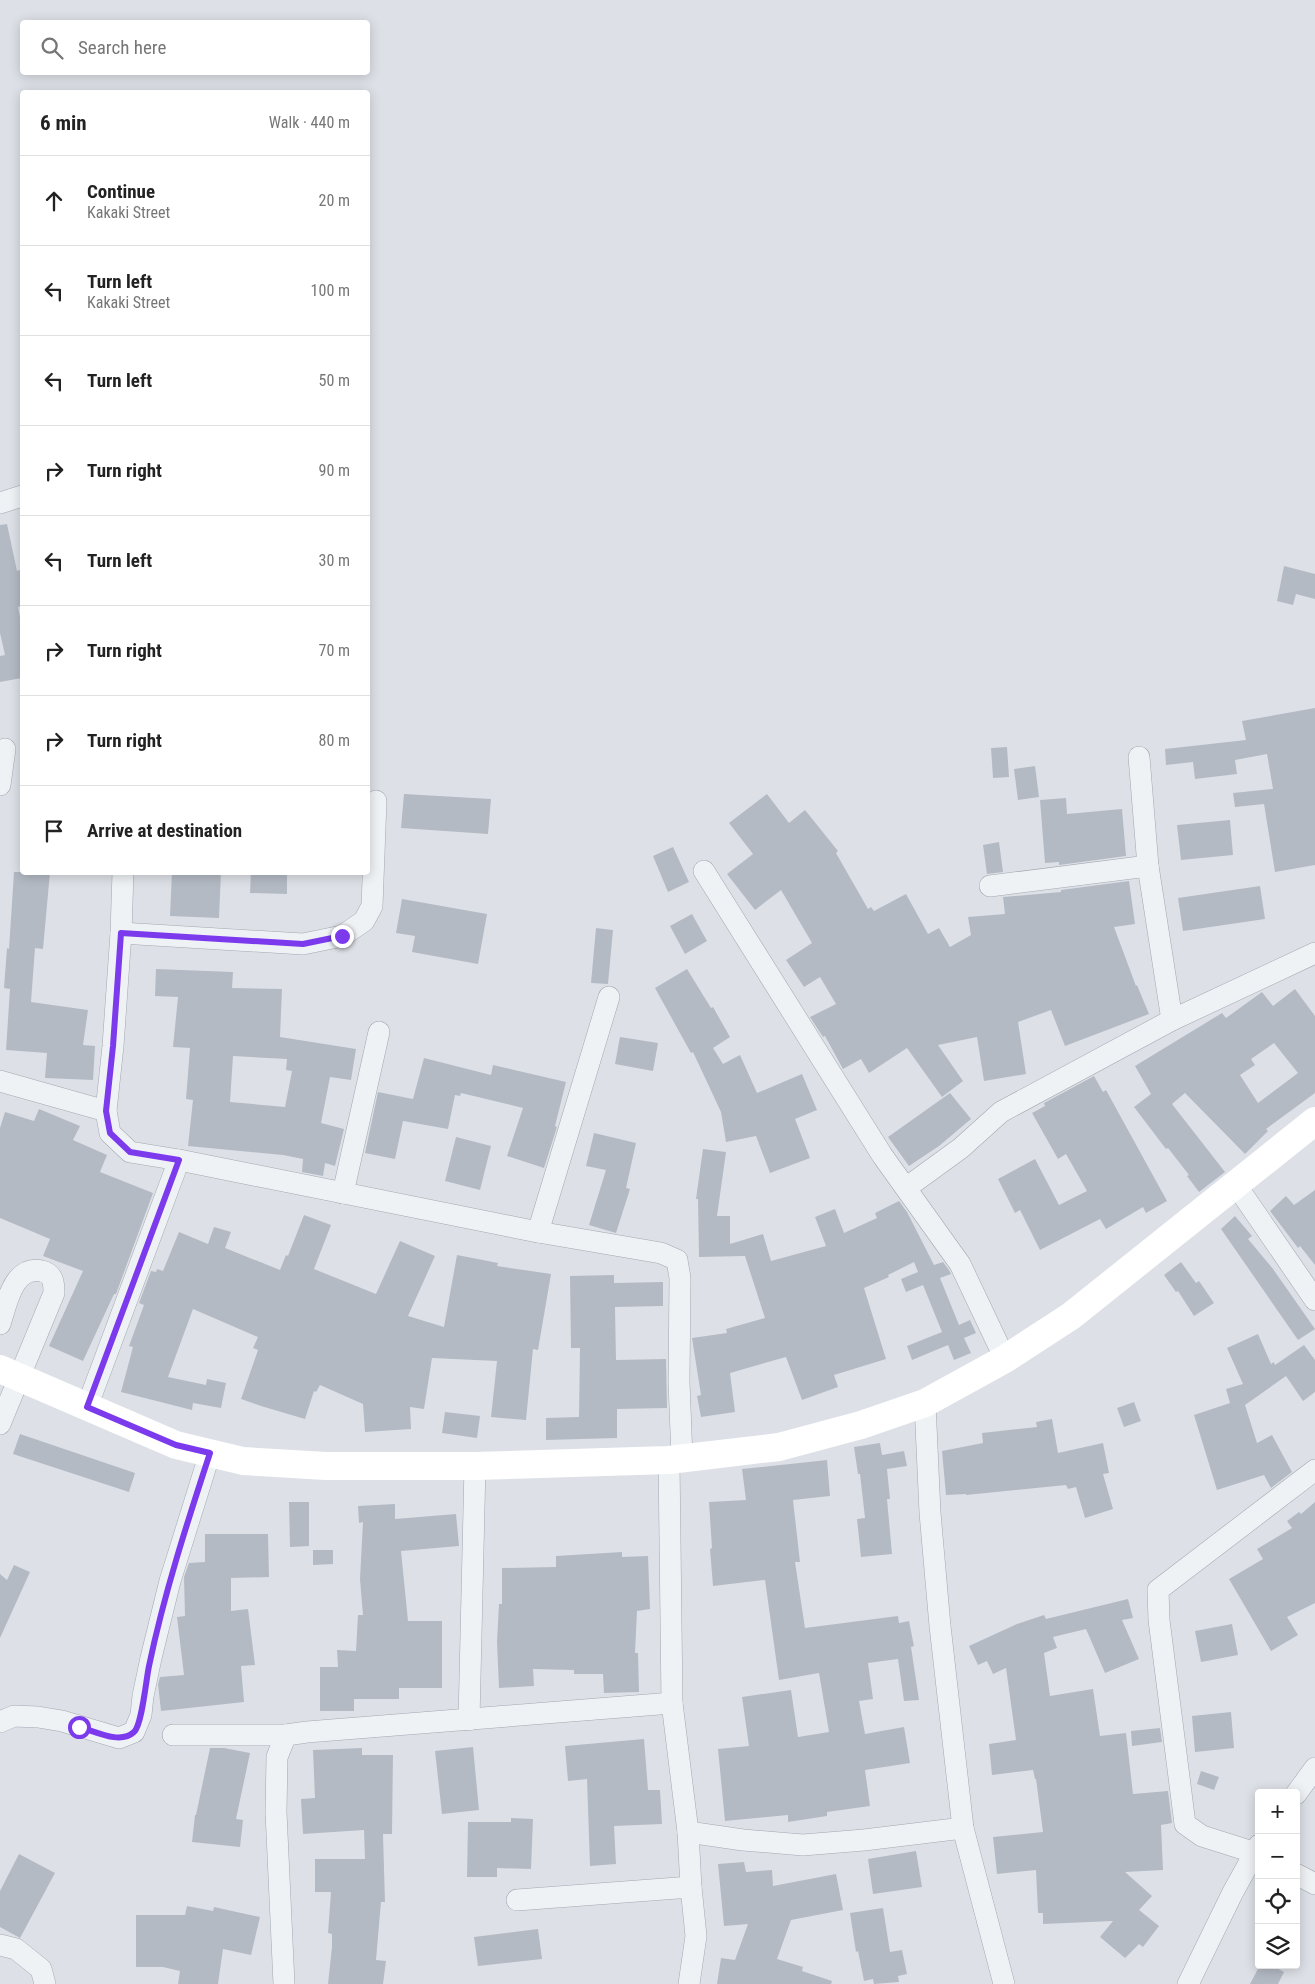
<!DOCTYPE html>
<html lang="en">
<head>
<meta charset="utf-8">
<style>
  :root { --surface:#fff; --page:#f2f2f2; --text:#222; --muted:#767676; --line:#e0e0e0 }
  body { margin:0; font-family:"Roboto Condensed",sans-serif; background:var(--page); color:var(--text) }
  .controls { position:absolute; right:15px; bottom:15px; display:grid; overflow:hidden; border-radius:5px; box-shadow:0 2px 12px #0003 }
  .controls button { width:45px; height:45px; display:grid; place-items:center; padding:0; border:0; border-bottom:1px solid var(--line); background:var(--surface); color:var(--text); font:25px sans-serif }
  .stop { position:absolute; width:15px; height:15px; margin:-11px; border:4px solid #7c3aed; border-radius:50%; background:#fff }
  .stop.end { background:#7c3aed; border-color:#fff; box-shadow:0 1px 5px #0008 }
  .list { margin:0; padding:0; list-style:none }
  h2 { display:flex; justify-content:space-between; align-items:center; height:65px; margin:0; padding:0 20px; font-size:21px }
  h2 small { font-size:16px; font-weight:400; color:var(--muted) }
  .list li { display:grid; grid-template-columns:32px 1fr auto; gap:15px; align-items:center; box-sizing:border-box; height:90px; padding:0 20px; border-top:1px solid var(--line) }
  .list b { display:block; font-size:19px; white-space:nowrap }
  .list p { margin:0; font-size:16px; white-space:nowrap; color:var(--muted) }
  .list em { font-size:16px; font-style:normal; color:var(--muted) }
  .icon { flex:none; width:28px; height:28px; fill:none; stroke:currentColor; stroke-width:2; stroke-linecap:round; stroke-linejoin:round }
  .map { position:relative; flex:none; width:1315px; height:1984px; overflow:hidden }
  .search { position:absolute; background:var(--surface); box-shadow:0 2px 12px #0003; left:20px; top:20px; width:350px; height:55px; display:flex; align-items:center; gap:12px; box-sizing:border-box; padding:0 18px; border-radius:5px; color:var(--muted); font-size:19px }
  .panel { position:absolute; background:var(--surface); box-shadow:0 2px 12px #0003; left:20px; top:90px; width:350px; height:785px; border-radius:5px }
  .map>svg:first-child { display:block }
  .building { fill:#b4bac4; fill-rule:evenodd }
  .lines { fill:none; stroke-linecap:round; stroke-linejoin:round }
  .street-casing { stroke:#a2a8b1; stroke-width:22 }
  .street { stroke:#eff2f5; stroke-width:21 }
  .secondary { stroke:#fff; stroke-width:28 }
  .route { stroke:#7c3aed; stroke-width:6 }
</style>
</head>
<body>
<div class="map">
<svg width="1315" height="1984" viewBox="0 0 1315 1984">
  <rect width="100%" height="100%" fill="#dde1e7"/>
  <g class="building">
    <polygon points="7,524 17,571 22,569 22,606 18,607 22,628 22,678 0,682 0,656 5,655 0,633 0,525"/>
    <polygon points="1284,566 1315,574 1315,599 1296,594 1293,605 1277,601"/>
    <polygon points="1315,708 1315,865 1275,872 1264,804 1235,807 1233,793 1273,789 1267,754 1235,760 1237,774 1195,779 1193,762 1166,765 1165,749 1246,740 1242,721"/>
    <polygon points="1007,747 1009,777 993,778 991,748"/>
    <polygon points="1035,766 1039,797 1018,800 1014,769"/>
    <polygon points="404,794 491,799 488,834 401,828"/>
    <polygon points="767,794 789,823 805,810 838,851 836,853 868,909 871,907 874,911 906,894 928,934 939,928 950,947 971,935 968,917 1005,914 1003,897 1061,892 1061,890 1129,881 1135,924 1114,927 1136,986 1137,985 1149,1014 1065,1046 1051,1010 1018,1022 1026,1074 984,1081 977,1037 938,1045 963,1081 942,1097 907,1048 869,1073 861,1059 843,1069 825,1036 823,1037 810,1017 836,1004 820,977 804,987 786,960 812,943 781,890 755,910 727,874 753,854 729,823"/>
    <polygon points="1066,798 1067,814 1122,809 1126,856 1059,865 1059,862 1045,863 1040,800"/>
    <polygon points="1230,820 1233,855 1181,860 1177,825"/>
    <polygon points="999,842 1003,872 987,874 983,845"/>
    <polygon points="673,847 689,882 668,892 653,856"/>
    <polygon points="14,872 50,872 43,949 35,948 31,1002 88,1010 83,1045 95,1046 93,1080 45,1078 47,1053 6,1050 10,989 4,988 7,948 9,949"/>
    <polygon points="172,872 221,872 219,918 170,916"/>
    <polygon points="251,872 287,872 287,894 250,893"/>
    <polygon points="1260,886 1265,919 1183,931 1178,898"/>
    <polygon points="402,899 487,914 478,964 412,952 415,936 396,933"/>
    <polygon points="692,914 707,941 685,954 670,926"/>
    <polygon points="596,928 613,930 608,984 591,983"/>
    <path d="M156,969L233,972L232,988L282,989L280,1037L356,1049L351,1080L330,1077L321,1123L344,1129L335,1166L325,1163L323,1176L302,1172L303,1159L283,1155L188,1146L193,1100L186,1099L190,1048L173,1047L178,997L155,996ZM233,1056L287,1059L286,1070L292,1071L285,1107L230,1102Z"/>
    <polygon points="687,969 711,1008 713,1007 730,1037 713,1048 723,1064 740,1055 757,1093 802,1074 817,1110 795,1119 810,1158 770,1173 756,1136 726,1142 721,1112 693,1052 691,1053 655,988"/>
    <path d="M1295,989L1315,1016V1093L1266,1129L1268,1131L1245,1154L1185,1093L1172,1104L1225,1172L1199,1192L1187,1176L1189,1175L1168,1148L1166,1149L1134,1107L1151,1094L1135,1066L1222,1013L1226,1018L1262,992L1273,1006ZM1274,1043L1298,1073L1258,1103L1240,1075L1255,1065L1251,1059Z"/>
    <polygon points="620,1037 658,1043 653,1071 615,1064"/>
    <polygon points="424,1058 491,1075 493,1065 566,1082 555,1126 557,1127 544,1168 507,1156 523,1108 461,1093 460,1096 455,1095 448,1129 403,1121 395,1159 365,1153 378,1092 413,1099"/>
    <polygon points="1094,1076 1103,1092 1106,1090 1167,1201 1146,1213 1143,1207 1106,1229 1100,1219 1040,1250 1020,1210 1015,1213 998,1179 1035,1159 1059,1205 1087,1191 1066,1154 1058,1159 1032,1113 1045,1106 1044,1103"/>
    <polygon points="950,1093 971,1119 939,1146 909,1166 888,1137"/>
    <polygon points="39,1109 80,1126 73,1140 107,1155 100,1172 153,1193 116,1294 114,1294 83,1361 49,1346 83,1271 43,1256 50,1239 0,1218 0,1128 5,1112 34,1121"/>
    <polygon points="594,1133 636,1143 626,1188 630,1189 616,1233 589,1225 606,1170 586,1166"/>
    <polygon points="456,1137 491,1146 480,1190 445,1181"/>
    <polygon points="703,1149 726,1152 717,1216 730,1216 730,1244 763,1234 771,1261 826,1246 815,1217 835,1209 844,1233 877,1218 875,1213 899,1201 907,1212 934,1265 943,1262 949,1270 951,1274 940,1278 959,1325 970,1320 976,1333 964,1338 971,1353 954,1360 948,1345 912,1360 907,1346 942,1332 923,1285 906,1292 901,1279 918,1272 914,1262 888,1275 889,1277 864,1288 886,1359 834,1375 838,1387 802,1400 786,1357 730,1373 735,1412 701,1417 697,1396 701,1395 692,1338 727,1333 726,1329 765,1318 745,1256 699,1257 698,1199 696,1199"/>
    <polygon points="1315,1190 1315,1265 1300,1246 1298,1248 1270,1211 1286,1196 1294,1205"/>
    <polygon points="304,1215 331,1225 314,1269 376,1294 400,1241 435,1256 408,1316 444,1327 457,1255 498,1263 497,1266 551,1274 538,1350 533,1349 526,1420 491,1417 497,1361 432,1358 424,1409 410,1407 411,1429 365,1432 363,1404 320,1385 316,1392 314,1391 305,1419 261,1406 241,1399 258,1350 253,1348 258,1337 193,1309 168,1377 206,1385 207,1379 226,1383 221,1408 193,1403 192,1410 121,1392 133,1347 129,1346 144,1305 139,1303 151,1271 156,1272 157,1269 163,1271 179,1232 208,1244 214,1227 231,1232 225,1248 280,1270 286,1255 288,1256"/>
    <polygon points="1235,1216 1252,1236 1248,1239 1273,1269 1315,1329 1298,1340 1221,1229"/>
    <polygon points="1181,1262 1196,1283 1199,1281 1214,1303 1194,1316 1178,1291 1176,1292 1164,1275"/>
    <polygon points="614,1275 614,1283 663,1282 663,1306 615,1307 616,1360 666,1359 667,1408 617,1409 617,1438 546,1440 546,1418 579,1417 580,1348 571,1348 570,1276"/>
    <polygon points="1258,1334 1271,1364 1274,1362 1275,1365 1304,1345 1315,1360 1315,1392 1303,1401 1286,1376 1245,1405 1257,1443 1272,1435 1292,1472 1271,1488 1264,1475 1217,1490 1194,1415 1230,1403 1226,1389 1243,1384 1227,1348"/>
    <polygon points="1134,1402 1141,1421 1124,1427 1117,1408"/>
    <polygon points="445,1412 480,1416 477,1438 442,1433"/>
    <polygon points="1052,1419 1058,1453 1103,1443 1109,1473 1103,1474 1113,1509 1085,1518 1076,1487 1068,1489 1066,1485 966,1495 966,1494 946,1495 942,1451 983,1443 982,1433 1037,1427 1036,1422"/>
    <polygon points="20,1434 135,1473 129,1492 13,1454"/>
    <polygon points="880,1443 882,1455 904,1451 907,1466 887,1469 890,1499 887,1499 892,1554 861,1557 857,1519 865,1518 860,1474 858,1474 854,1447"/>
    <polygon points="827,1460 830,1496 793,1500 800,1562 795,1562 805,1628 898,1616 899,1623 909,1621 914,1646 911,1647 919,1700 904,1701 898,1659 868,1663 873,1699 859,1701 865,1734 904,1727 910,1763 865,1770 870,1806 827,1812 827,1816 788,1822 788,1815 725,1821 718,1749 749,1746 742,1697 791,1690 798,1737 829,1732 819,1673 779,1680 765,1580 713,1586 710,1549 712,1548 709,1502 746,1500 742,1469"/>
    <polygon points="289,1502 309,1502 309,1546 290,1547"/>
    <polygon points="1315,1502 1315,1603 1287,1617 1298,1635 1271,1651 1229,1579 1263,1559 1257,1549 1292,1528 1287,1521 1299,1512 1301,1514"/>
    <polygon points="395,1504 395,1519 456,1514 459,1546 401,1551 408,1621 442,1621 442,1688 399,1688 399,1699 354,1699 354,1711 320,1711 320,1667 338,1667 337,1650 356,1651 358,1615 363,1615 360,1579 363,1522 359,1523 358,1506"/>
    <polygon points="205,1534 268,1534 269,1577 231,1578 231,1611 248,1609 255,1665 241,1666 244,1702 161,1711 158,1684 160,1677 184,1675 177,1617 185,1616 184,1577 189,1563 205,1562"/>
    <polygon points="313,1550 333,1550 333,1564 313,1565"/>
    <polygon points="622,1552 622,1557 648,1556 650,1609 637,1611 635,1653 638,1653 639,1692 604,1693 603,1674 574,1674 574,1670 533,1669 534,1686 499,1688 497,1642 499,1604 502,1604 502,1568 556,1567 556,1556"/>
    <polygon points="14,1565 30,1572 0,1638 0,1574 7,1580"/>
    <polygon points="1128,1599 1133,1618 1122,1620 1139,1659 1105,1673 1086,1629 1053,1637 1057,1648 1044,1653 1050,1696 1093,1689 1100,1736 1126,1733 1133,1794 1168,1791 1172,1823 1161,1825 1163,1870 1125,1872 1152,1896 1139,1910 1159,1926 1143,1947 1139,1944 1125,1958 1100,1937 1113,1921 1043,1924 1043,1913 1038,1913 1036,1870 997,1874 993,1837 1043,1832 1036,1779 1035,1779 1033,1770 992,1775 989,1744 1016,1740 1006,1668 993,1674 987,1661 978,1665 969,1646 1017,1624 1044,1615 1046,1619"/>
    <polygon points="1232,1624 1238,1655 1201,1662 1195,1631"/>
    <polygon points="1231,1712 1234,1748 1195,1752 1192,1716"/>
    <polygon points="1160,1728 1162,1742 1132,1746 1131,1731"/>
    <polygon points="644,1739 648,1790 660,1790 662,1824 614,1826 616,1864 590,1866 587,1779 568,1781 565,1746"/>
    <polygon points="473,1747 479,1810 442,1814 435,1751"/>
    <polygon points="210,1748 224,1748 250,1753 236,1819 243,1820 240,1847 192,1842 195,1815 196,1815"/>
    <polygon points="362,1748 362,1755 393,1755 392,1834 383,1834 385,1902 381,1902 376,1960 386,1961 383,1984 328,1984 332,1947 332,1934 328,1933 331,1892 315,1892 315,1859 365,1859 364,1830 303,1834 301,1799 315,1798 313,1750"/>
    <polygon points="1201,1771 1219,1777 1214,1790 1197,1784"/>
    <polygon points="511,1818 533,1819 531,1869 497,1868 497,1877 467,1877 468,1822 511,1822"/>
    <polygon points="916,1851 922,1887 873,1894 868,1859"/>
    <polygon points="19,1854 55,1873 20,1938 0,1927 0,1891"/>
    <polygon points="744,1862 746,1872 772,1870 773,1886 836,1874 843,1910 791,1920 777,1959 803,1967 802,1971 832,1981 831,1984 717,1984 721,1958 735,1960 748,1924 724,1926 718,1864"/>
    <polygon points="187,1906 213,1911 214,1907 260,1917 251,1955 223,1949 218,1984 178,1984 180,1971 163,1967 136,1967 136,1915 185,1915"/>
    <polygon points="883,1908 890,1952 902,1950 907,1974 898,1976 899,1982 874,1984 873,1979 864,1981 858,1951 856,1952 850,1913"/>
    <polygon points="538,1929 542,1959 478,1966 474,1937"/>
    <polygon points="1260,1965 1271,1965 1284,1972 1278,1984 1250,1984"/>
  </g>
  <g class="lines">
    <g class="street-casing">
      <g id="street">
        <polyline points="0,503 22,496"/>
        <polyline points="1139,757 1148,866 1172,1020"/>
        <polyline points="0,785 5,749"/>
        <polyline points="704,871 882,1155 960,1264 1005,1359"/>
        <polyline points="123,872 121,933 113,1046 106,1111 110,1133 130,1152 179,1160 538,1232 661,1253 677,1260 680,1278 679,1382 682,1458"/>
        <polyline points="990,886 1148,866"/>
        <polyline points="121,933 303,944 342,936 364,921 372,906 376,801"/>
        <polyline points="0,1081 106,1111"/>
        <polyline points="1236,1185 1315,1300"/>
        <polyline points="906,1188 961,1148 1001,1112 1172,1020 1315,953"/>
        <polyline points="343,1193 379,1032"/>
        <polyline points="538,1232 609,997"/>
        <path d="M0,1324C7,1303 13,1265 42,1271C53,1274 54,1282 54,1293L0,1424"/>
        <polyline points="925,1403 930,1513 940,1626 963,1828 1004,1984"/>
        <polyline points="87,1407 179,1160"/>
        <polyline points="669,1460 672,1703 688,1832 691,1887 696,1936 689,1984"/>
        <polyline points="469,1720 475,1466"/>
        <polyline points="0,1722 14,1716 38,1717 62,1721 119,1738 134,1732 141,1715 143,1696 151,1658 170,1581 210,1453"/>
        <polyline points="173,1735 286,1735"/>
        <polyline points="1296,1794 1315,1768"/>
        <polyline points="688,1832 743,1840 803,1845 864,1840 963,1828"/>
        <polyline points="1259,1854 1202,1836 1185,1824 1159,1620 1158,1590 1315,1470"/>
        <polyline points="1296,1874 1315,1884"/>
        <polyline points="517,1900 691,1887"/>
        <polyline points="0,1945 16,1949 41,1969 45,1984"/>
        <polyline points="284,1984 276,1812 277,1757 286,1735 307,1732 672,1703"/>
        <polyline points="1188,1984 1233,1892 1259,1845"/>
      </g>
    </g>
    <use href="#street" class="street"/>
    <polyline class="secondary" points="0,1369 176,1445 243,1461 326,1466 475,1466 669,1460 779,1447 861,1425 925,1403 1005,1359 1071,1316 1315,1121"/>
  </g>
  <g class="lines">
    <path class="route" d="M79,1727C95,1731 120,1745 134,1732C142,1725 146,1680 149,1666C164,1594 187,1523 210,1453L176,1445L87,1407L179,1160L130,1152L110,1133L106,1111L113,1046L121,933L303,944L342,936"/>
  </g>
</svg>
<div class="controls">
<button>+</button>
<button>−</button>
<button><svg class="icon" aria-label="locate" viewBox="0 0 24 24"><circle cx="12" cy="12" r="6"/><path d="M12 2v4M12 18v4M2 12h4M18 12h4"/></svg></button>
<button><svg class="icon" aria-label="layers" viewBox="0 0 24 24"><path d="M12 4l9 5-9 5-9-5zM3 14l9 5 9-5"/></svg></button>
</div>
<div class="stop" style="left:79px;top:1727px"></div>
<div class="stop end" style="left:342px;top:936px"></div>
<div class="search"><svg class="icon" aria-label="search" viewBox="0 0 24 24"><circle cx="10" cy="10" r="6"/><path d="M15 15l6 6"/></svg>Search here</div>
<section class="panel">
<h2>6 min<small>Walk · 440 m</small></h2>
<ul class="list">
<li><svg class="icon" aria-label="ahead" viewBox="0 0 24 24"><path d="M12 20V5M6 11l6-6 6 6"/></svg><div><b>Continue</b><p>Kakaki Street</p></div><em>20 m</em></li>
<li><svg class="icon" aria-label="left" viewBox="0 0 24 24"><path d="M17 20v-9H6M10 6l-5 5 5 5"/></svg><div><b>Turn left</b><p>Kakaki Street</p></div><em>100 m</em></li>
<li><svg class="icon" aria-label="left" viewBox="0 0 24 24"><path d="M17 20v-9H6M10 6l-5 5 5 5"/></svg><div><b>Turn left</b></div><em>50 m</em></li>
<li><svg class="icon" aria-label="right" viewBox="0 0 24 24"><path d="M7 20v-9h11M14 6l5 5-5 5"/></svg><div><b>Turn right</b></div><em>90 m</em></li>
<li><svg class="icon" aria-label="left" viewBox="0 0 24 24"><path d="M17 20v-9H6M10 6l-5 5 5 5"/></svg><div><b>Turn left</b></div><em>30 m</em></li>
<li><svg class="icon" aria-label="right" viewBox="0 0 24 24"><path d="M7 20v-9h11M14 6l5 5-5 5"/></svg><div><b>Turn right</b></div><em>70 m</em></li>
<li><svg class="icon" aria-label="right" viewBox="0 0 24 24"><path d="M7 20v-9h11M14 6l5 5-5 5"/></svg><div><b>Turn right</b></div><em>80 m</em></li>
<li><svg class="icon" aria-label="arrive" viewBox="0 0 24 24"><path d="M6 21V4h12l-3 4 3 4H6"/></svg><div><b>Arrive at destination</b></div></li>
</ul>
</section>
</div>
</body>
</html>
